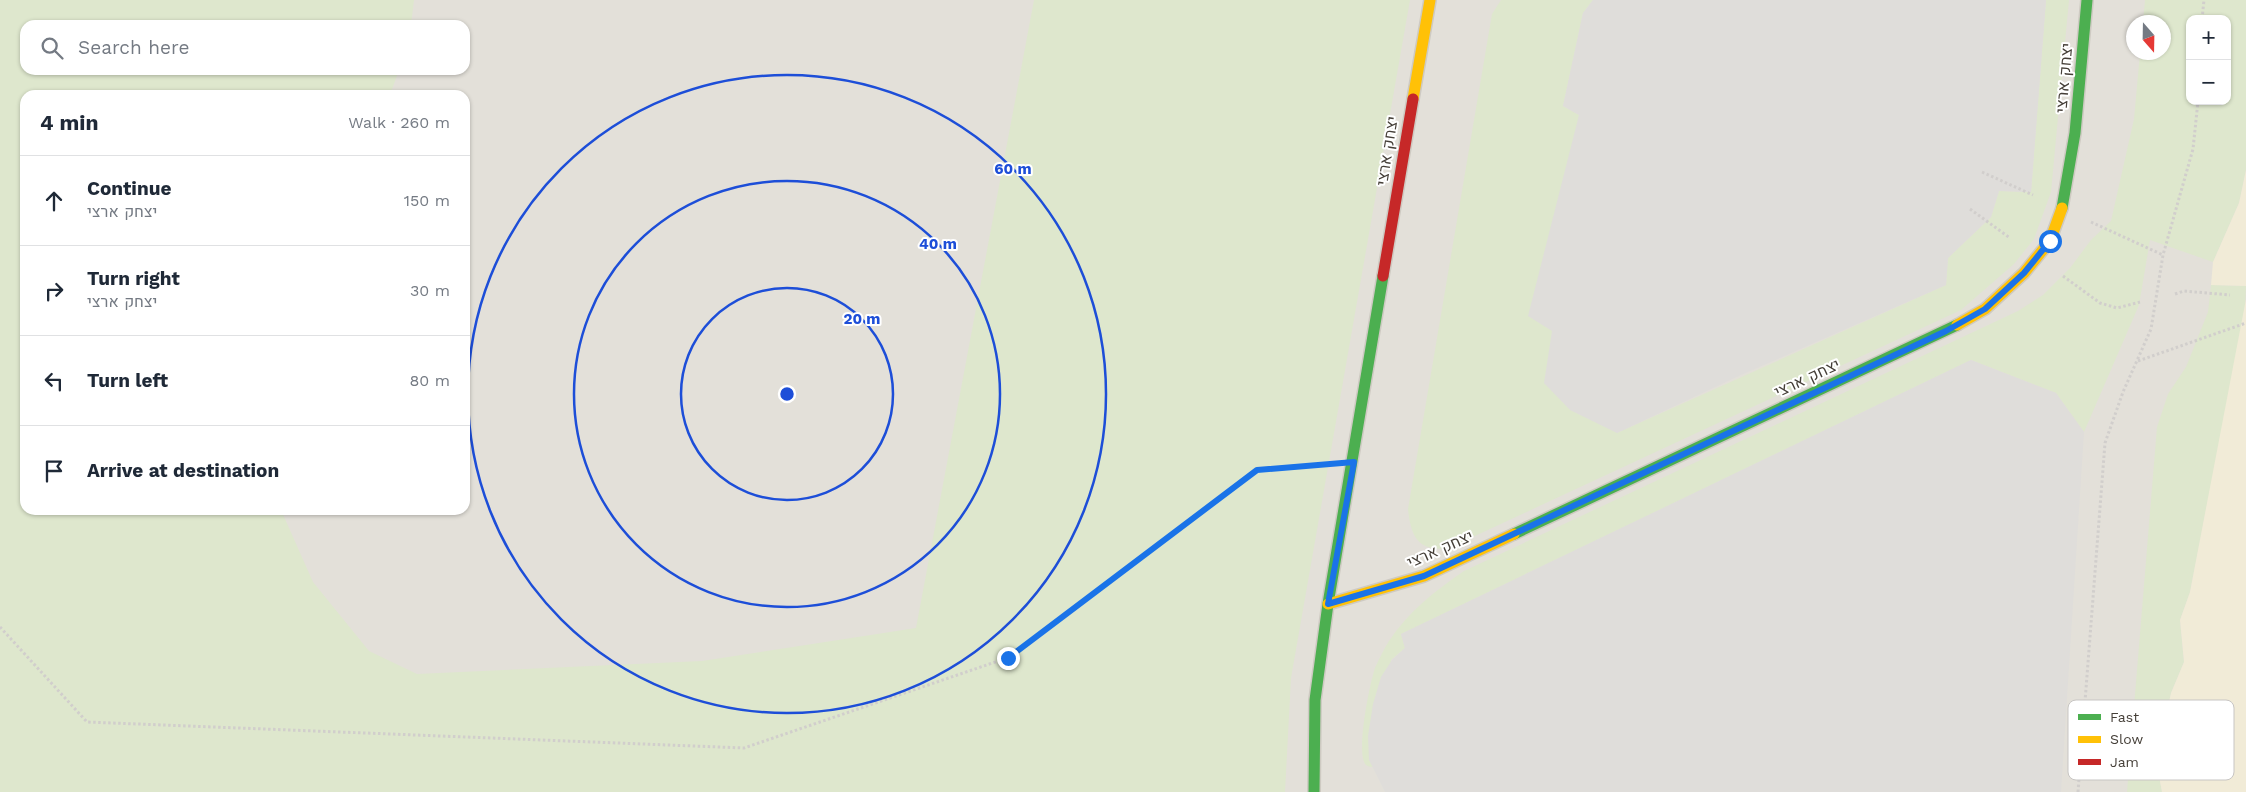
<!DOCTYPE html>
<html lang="en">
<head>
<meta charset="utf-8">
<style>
  :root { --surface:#fff; --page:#f2f2f3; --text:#1f2937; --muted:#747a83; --line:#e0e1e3 }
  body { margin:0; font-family:"Work Sans",Heebo,sans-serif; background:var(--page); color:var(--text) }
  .controls { position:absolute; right:15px; top:15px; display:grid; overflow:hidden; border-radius:10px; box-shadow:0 1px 4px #0004 }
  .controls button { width:45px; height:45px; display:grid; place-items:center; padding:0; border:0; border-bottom:1px solid var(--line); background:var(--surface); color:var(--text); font:25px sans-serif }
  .compass { position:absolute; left:2126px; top:15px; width:45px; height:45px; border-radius:50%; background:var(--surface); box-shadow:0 1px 4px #0004; rotate:160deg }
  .stop { position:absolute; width:15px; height:15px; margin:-11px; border:4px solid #1a73e8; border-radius:50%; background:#fff }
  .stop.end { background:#1a73e8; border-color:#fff; box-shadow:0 1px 5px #0008 }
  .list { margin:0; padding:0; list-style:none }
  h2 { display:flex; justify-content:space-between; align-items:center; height:65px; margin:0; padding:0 20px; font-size:21px }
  h2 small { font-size:16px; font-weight:400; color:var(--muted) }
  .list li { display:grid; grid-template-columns:32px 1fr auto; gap:15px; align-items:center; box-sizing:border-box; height:90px; padding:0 20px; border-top:1px solid var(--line) }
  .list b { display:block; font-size:19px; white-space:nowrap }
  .list p { margin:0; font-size:16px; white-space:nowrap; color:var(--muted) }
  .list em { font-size:16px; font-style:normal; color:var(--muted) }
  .icon { flex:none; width:28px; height:28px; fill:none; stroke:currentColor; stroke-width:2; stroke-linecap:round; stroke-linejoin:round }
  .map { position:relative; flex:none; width:2246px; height:792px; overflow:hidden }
  .search { position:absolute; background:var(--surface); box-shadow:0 1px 4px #0004; left:20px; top:20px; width:450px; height:55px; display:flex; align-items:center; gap:12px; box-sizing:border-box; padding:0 18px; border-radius:15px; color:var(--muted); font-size:19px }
  .panel { position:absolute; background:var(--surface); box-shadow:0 1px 4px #0004; left:20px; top:90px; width:450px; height:425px; border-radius:15px }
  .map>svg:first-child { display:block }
  .residential { fill:#e3e0d9; fill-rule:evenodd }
  .green { fill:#dee7cd; fill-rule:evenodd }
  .sand { fill:#f1ebd7 }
  .parking { fill:#dfddda }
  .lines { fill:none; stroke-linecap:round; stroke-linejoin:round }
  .fast-casing { stroke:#cecac2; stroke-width:14 }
  .slow-casing { stroke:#cecac2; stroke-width:14 }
  .jam-casing { stroke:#cecac2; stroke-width:14 }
  .path { stroke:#d1cecc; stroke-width:3; stroke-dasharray:2.5 2.5; stroke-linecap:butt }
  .fast { stroke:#4caf50; stroke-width:11 }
  .slow { stroke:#ffc107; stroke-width:11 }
  .jam { stroke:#c62828; stroke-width:11 }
  .route { stroke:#1a73e8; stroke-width:6 }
  .ring { fill:none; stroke:#1d4ed8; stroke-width:2.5 }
  .labels { text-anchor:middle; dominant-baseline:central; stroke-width:4; stroke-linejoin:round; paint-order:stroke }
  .street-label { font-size:16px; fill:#453f38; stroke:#fff }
  .key { fill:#fff; stroke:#c7c5c3; stroke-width:1 }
  .key-label { font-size:14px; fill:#453f38 }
  .centre { fill:#1d4ed8; stroke:#fff; stroke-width:2.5 }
  .ring-label { font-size:15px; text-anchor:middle; font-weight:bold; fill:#1d4ed8; stroke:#fff; stroke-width:4; stroke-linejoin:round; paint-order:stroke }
</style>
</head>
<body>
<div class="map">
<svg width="2246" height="792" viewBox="0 0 2246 792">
  <rect width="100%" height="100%" fill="#f0eeea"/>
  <path class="residential" d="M0,0H2246V792H0ZM2190,19H2227V101H2190ZM2134,22H2164V52H2134ZM25,25H465V70H25ZM25,95H465V510H25Z"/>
  <g class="green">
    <polygon points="0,0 414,0 411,25 25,25 25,70 399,70 390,95 25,95 25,510 281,510 313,582 369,651 417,674 702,661 916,628 1034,0 1410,0 1291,678 1285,792 0,792"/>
    <path d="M1501,0H1593L1583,13L1563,106L1579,115L1552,331L1617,433L1946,285L1948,258L1991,217L1999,191L2031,192L2046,0H2069L2051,192L2034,239L2014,264L1961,310L1449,548C1418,552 1411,537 1408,509L1492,14Z"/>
    <path d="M2145,0H2246V170L2239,203L2213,262L2150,240L2139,305L2084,432L2056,393L1971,360L1401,634L1405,648L1391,660L1381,767C1376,767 1370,768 1366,765C1355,755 1370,682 1375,668C1379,659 1384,649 1389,641C1408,612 1436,590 1464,571L2018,311L2043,295L2070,268L2091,240L2111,221L2134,119L2140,53L2164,52V22H2143ZM2190,19H2227V101H2190Z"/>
    <polygon points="2211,285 2246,286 2245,311 2190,592 2180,620 2184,662 2171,693 2159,747 2159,776 2162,792 2127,792 2157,427 2168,394 2186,367 2208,312"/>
  </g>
  <g class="sand">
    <polygon points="2246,170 2246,286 2211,285 2213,262 2239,203"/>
    <polygon points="2246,299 2246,792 2162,792 2159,776 2159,747 2171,693 2184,662 2180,620 2190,592"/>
  </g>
  <g class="parking">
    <polygon points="1593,0 2046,0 2031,192 1999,191 1991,217 1948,258 1946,285 1741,375 1617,433 1570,410 1544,383 1552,331 1528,316 1579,115 1563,106 1583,13"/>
    <polygon points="1971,360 2056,393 2084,432 2061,792 1385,792 1369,760 1368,736 1373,704 1381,677 1392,660 1405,648 1401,634"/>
  </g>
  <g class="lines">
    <g class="fast-casing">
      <g id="fast">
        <polyline points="2062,208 2075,133 2087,0"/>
        <polyline points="1514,534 1957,325"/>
        <polyline points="1314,792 1315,700 1328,604 1383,276"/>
      </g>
    </g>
    <g class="slow-casing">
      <g id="slow">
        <polyline points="1413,99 1430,0"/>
        <polyline points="1957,325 1985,309 2024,273 2050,241 2062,208"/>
        <polyline points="1328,604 1424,576 1514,534"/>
      </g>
    </g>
    <g class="jam-casing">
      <polyline id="jam" points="1383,276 1413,99"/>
    </g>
    <g class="path">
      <polyline points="2202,19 2204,0"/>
      <polyline points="1982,172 2033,195"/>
      <polyline points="1970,209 2010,238"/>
      <polyline points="2091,222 2163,255"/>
      <polyline points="2063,276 2100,303 2117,308 2140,302"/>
      <polyline points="2175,294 2184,291 2230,295"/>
      <polyline points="2138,361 2246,323"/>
      <polyline points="0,627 87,722 744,748 1007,658 1257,470 1319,465"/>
      <polyline points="2078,792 2105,443 2123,392 2151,329 2163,255 2193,149 2198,101"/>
    </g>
    <use href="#fast" class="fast"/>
    <use href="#slow" class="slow"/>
    <use href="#jam" class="jam"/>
  </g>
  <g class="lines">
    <polyline class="route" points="1008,658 1257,470 1354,462 1328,604 1424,576 1946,331 1985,309 2024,273 2050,241"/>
  </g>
  <g class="ring">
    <circle cx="787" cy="394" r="106"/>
    <circle cx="787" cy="394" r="213"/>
    <circle cx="787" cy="394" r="319"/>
  </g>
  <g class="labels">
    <g class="street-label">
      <text transform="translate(2064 78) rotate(-85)">יצחק ארצי</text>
      <text transform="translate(1387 151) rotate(-81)">יצחק ארצי</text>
      <text transform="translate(1807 378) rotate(-25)">יצחק ארצי</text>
      <text transform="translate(1440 549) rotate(-24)">יצחק ארצי</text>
    </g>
  </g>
  <rect x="2068" y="700" width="166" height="80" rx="8" class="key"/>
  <rect x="2078" y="714" width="23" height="6" fill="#4caf50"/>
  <rect x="2078" y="736" width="23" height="7" fill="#ffc107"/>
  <rect x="2078" y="759" width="23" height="6" fill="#c62828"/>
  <g class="key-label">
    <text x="2110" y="722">Fast</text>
    <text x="2110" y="744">Slow</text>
    <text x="2110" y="767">Jam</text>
  </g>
  <circle cx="787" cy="394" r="8" class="centre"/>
  <g class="ring-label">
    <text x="1013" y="174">60 m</text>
    <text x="938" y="249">40 m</text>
    <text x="862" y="324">20 m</text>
  </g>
</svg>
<div class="controls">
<button>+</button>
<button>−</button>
</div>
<svg class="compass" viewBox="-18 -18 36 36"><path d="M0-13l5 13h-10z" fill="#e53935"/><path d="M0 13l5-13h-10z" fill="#747a83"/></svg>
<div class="stop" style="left:2050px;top:241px"></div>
<div class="stop end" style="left:1008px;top:658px"></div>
<div class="search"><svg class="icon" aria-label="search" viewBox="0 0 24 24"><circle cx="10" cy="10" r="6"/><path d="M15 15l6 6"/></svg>Search here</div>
<section class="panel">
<h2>4 min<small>Walk · 260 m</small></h2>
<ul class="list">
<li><svg class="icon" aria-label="ahead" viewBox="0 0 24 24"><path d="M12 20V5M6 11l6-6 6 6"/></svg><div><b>Continue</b><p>יצחק ארצי</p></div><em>150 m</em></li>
<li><svg class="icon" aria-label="right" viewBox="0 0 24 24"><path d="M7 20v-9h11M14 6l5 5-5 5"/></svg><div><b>Turn right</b><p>יצחק ארצי</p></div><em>30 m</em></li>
<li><svg class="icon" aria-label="left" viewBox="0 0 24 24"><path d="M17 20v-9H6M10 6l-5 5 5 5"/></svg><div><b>Turn left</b></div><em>80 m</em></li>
<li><svg class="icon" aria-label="arrive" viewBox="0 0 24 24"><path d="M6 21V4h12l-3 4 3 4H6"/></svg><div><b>Arrive at destination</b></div></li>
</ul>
</section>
</div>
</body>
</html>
